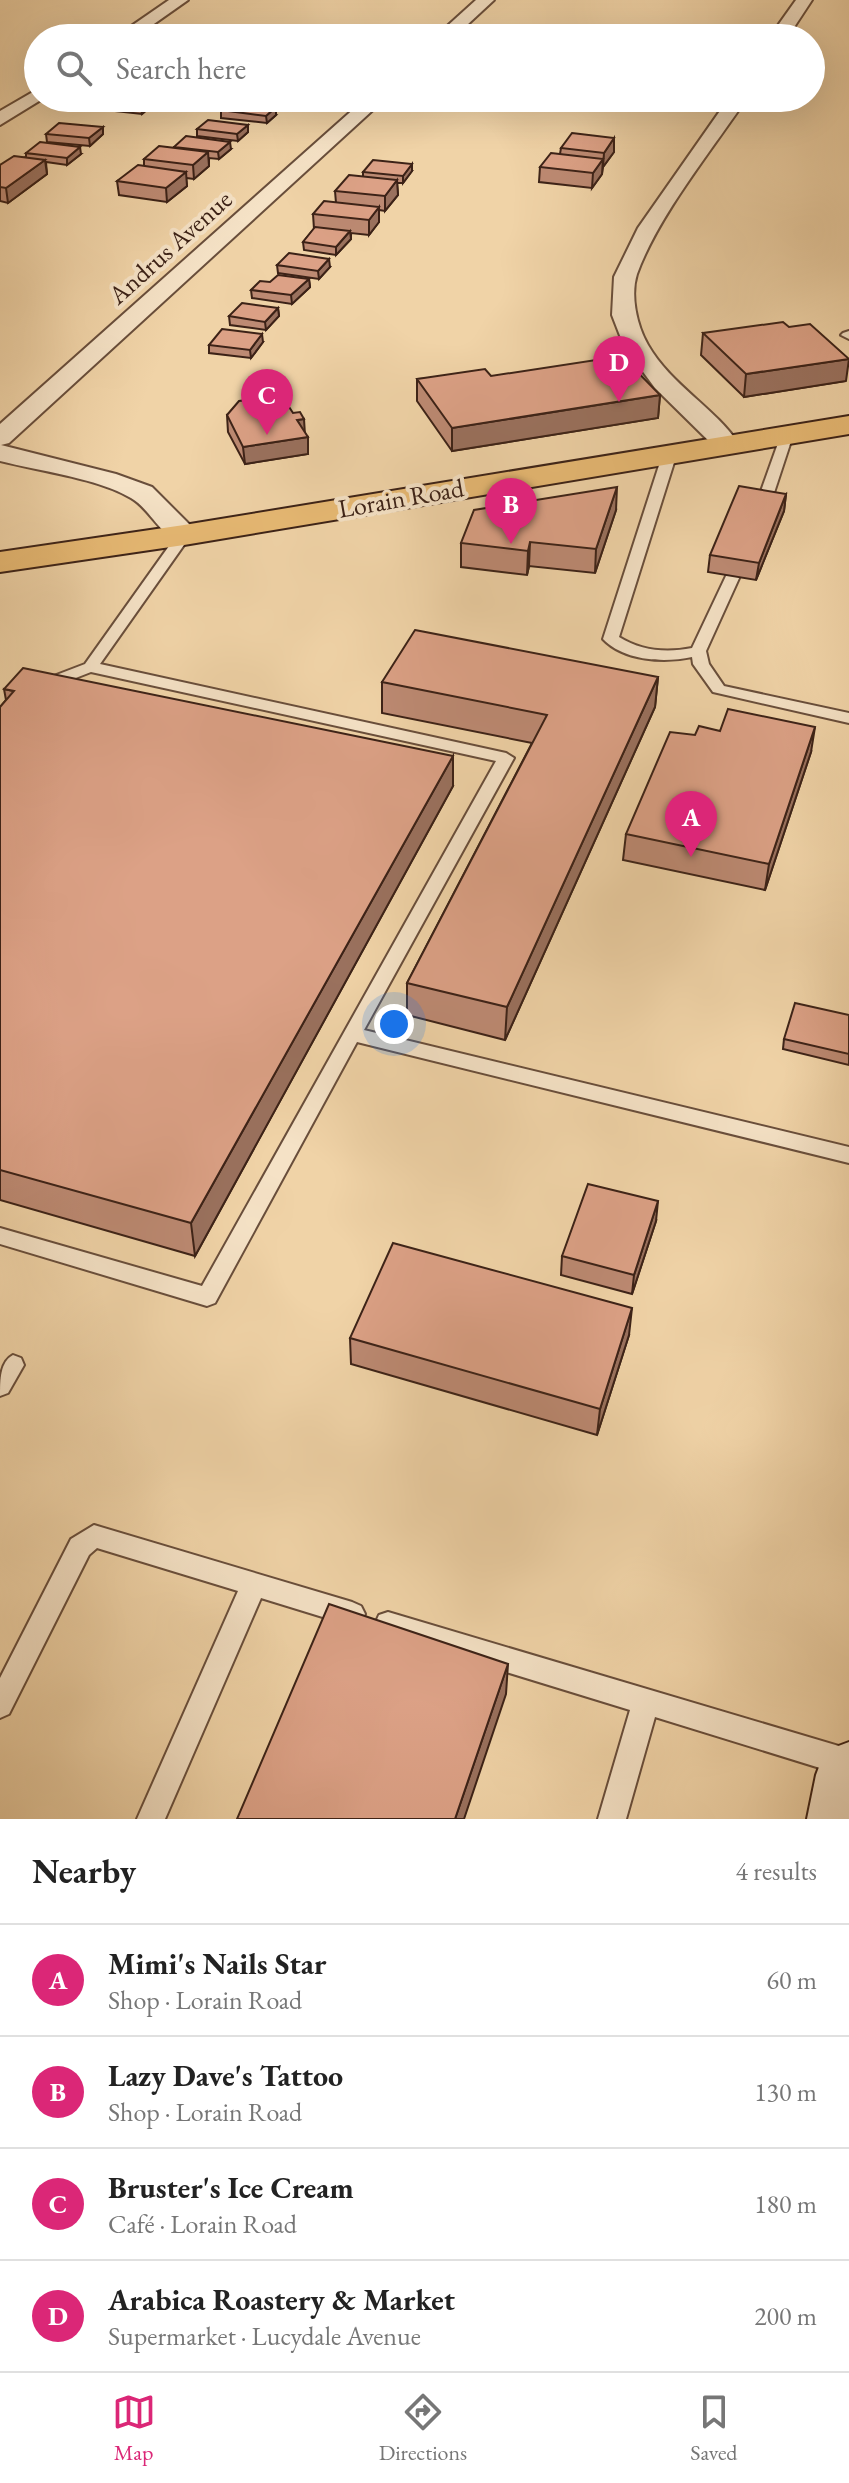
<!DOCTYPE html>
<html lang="en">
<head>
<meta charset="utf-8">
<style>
  :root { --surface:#fff; --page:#f6f6f6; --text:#222; --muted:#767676; --line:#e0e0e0; --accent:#db2777 }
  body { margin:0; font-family:"EB Garamond",serif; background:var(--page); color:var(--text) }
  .you { position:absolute; left:394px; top:1024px; width:28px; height:28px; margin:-20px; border:6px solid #fff; border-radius:50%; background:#1a73e8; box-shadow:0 0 0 12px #1a73e833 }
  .badge { display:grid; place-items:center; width:52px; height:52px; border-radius:50%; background:var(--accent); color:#fff; font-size:26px; font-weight:700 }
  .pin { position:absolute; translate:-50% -66px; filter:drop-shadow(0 2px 4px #0008) }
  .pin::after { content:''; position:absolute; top:42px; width:28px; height:24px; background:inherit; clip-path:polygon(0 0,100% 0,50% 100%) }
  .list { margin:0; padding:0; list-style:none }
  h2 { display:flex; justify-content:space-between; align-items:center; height:104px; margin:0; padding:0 32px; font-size:34px }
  h2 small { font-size:26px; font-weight:400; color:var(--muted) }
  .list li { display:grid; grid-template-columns:52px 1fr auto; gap:24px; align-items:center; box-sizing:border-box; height:112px; padding:0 32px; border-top:2px solid var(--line) }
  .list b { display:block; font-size:30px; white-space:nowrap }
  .list p { margin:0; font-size:26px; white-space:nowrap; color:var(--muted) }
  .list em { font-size:26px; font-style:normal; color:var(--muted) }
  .icon { flex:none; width:44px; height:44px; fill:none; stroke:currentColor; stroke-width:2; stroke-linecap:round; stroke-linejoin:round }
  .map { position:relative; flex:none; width:849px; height:1819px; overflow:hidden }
  .search { position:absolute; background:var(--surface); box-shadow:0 8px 32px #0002; left:24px; right:24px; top:24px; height:88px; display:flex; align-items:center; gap:20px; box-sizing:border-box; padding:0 28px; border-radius:44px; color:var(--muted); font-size:30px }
  .sheet { height:552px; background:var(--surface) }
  nav { display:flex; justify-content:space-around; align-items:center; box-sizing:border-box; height:112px; border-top:2px solid var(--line); background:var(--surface); font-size:22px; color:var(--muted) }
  nav a { display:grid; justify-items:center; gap:4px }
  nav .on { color:var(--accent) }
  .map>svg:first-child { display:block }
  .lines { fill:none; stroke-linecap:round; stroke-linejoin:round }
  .lane-casing { stroke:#694e3b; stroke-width:4 }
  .street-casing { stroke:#694e3b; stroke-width:4 }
  .secondary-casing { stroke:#3c2217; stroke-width:4 }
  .primary-casing { stroke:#3c2217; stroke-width:4 }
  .lane { fill:#f5e2c6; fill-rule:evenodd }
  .street { fill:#f5e2c6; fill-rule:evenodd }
  .secondary { fill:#f5e2c6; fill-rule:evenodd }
  .primary { fill:#e8ba74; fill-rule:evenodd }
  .wall { fill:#bd8a73; stroke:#3c2217; stroke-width:2 }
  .shaded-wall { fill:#9a715e; stroke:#3c2217; stroke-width:2 }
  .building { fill:#dca186; stroke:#3c2217; stroke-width:2 }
  .labels { text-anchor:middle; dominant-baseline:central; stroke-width:8; stroke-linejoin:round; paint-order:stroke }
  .far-street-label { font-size:26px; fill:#3c2217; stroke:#f5e2c6 }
</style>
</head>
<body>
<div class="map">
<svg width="849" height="1819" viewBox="0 0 849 1819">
  <rect width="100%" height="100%" fill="#f0d3a7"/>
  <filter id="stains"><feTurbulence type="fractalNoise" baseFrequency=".0025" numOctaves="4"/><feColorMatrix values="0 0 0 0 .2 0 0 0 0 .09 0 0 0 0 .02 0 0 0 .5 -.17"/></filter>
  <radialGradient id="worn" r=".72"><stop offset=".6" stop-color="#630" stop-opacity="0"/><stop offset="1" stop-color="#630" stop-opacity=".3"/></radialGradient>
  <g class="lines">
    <g class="lane-casing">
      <g id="lane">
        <polygon points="849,331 849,339 841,335 843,333"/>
        <polygon points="787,431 793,435 769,508 762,512 757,511 755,508 781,435"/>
        <path d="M670,449L677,453L619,637C641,651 667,653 692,648L726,576L733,572L738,573L740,576L706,651L709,664L724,686L849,713V723L713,692L693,664L692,657C664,663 624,661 603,639L663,453Z"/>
        <polygon points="184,531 191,535 100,664 506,753 514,758 364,1030 849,1147 849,1163 357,1042 215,1303 207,1306 0,1244 0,1228 202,1286 496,761 91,672 50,688 38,688 36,685 38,682 85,664 179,532"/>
        <path d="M13,1355L21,1358L24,1365L8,1393L0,1396C0,1380 0,1362 13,1355Z"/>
        <polygon points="94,1525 352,1602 361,1606 365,1614 361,1622 352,1626 261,1598 165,1819 137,1819 238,1591 97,1548 89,1555 9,1714 0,1718 0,1678 71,1539"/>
        <polygon points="388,1612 849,1749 849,1777 655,1717 626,1819 598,1819 630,1710 379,1633 375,1624 379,1615"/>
      </g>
    </g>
    <g class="street-casing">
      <g id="street">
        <polygon points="169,0 188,0 134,38 114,38"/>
        <polygon points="476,0 494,0 453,38 434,38"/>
        <polygon points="796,0 812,0 787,38 769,38"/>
        <polygon points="38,89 38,98 44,98 0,125 0,111"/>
        <path d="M366,98H386L9,443L1,445L116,474L152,487L194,529L198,535L194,541C164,548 154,511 131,498C97,478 39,471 0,461V424Z"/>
        <path d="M729,98H747C712,150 658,216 637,274C630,296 637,326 648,345C671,385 714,407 739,444L735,449H717L655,388L624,346L612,315L614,277L638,228Z"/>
      </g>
    </g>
    <g class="secondary-casing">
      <polygon id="secondary" points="849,1742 849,1819 807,1819 816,1775 825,1751"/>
    </g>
    <g class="primary-casing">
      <polygon id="primary" points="849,416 849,434 184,545 0,572 0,552 184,525"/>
    </g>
    <use href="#lane" class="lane"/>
    <use href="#street" class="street"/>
    <use href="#secondary" class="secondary"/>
    <use href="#primary" class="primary"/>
  </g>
  <g class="wall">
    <polygon points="87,98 158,98 158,100 142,114 88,108"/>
    <polygon points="221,110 276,115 267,123 221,118"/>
    <polygon points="248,125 248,132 238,141 197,136 197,129"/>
    <polygon points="103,127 103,134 90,146 47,142 46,134"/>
    <polygon points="614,138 614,152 603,167 602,174 592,188 539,182 540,167 560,154 561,148"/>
    <polygon points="174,147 231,149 219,159 209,158 209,166 194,179 186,178 187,186 167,202 119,195 117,181 144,166 144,159 174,148"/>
    <polygon points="26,153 81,154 67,165 46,162 47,174 8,203 0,201 0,165 26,157"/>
    <polygon points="412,171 403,183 397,183 398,195 385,211 379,210 379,222 369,235 351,233 351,239 336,255 304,250 303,242 314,229 313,214 336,203 335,191 363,177 363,172"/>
    <polygon points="277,265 330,267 319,279 278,273"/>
    <polygon points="309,279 310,287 292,304 252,298 251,290 270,282"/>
    <polygon points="278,308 279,316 266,330 230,325 229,316"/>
    <polygon points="703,333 846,381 744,397 701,355"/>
    <polygon points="263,342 251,358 209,353 209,345"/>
    <polygon points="491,376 660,395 658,418 452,451 417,401 417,379"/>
    <polygon points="227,415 305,433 308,454 245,464 228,432"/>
    <polygon points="786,494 784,511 756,580 708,572 710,555"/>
    <polygon points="616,510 595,573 529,566 527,575 461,567 461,543"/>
    <polygon points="658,677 655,707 505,1040 407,1015 407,983 532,743 382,713 382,682"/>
    <polygon points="4,689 453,786 195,1256 0,1200 0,707 6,700"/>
    <polygon points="811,752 765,890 623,860 626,834"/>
    <polygon points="849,1015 849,1065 783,1049 784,1039"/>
    <polygon points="656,1221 632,1294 561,1275 562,1256"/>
    <polygon points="629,1335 597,1435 351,1364 350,1338"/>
  </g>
  <g class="shaded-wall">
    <polygon points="143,98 158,98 158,100 142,114 140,100"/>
    <polygon points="276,107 276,115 267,123 266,116"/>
    <polygon points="248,125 248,132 238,141 237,134"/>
    <polygon points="103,127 103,134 90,146 89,138"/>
    <polygon points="614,138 614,152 603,167 604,153"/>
    <polygon points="230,142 231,149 219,159 218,152"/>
    <polygon points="80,147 81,154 67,165 67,158"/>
    <polygon points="208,152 209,166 194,179 193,165"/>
    <polygon points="603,159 602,174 592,188 593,173"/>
    <polygon points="45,160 47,174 8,203 6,188"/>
    <polygon points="412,164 412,171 403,183 403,176"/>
    <polygon points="186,172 187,186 167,202 166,188"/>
    <polygon points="397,180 398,195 385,211 385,196"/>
    <polygon points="379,207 379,222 369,235 369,220"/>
    <polygon points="350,231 351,239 336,255 336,247"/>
    <polygon points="329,259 330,267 319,279 318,271"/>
    <polygon points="309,279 310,287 292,304 291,295"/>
    <polygon points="278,308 279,316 266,330 265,322"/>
    <polygon points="262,334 263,342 251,358 250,350"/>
    <polygon points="849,359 846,381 744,397 746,374"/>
    <polygon points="660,395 658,418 452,451 452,428"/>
    <polygon points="304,419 305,435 297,420"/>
    <polygon points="308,437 308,454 245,464 243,447"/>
    <polygon points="617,487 616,510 595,573 596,549"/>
    <polygon points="786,494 784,511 756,580 759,563"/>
    <polygon points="530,542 529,566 527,575 528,551"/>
    <polygon points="658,677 655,707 505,1040 507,1007"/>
    <polygon points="815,727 811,752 765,890 769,864"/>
    <polygon points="453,756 453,786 195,1256 191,1223"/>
    <polygon points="658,1201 656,1221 632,1294 634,1275"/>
    <polygon points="632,1308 629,1335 597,1435 600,1409"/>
    <polygon points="508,1664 506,1694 464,1819 455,1819"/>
  </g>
  <g class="building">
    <polygon points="118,98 143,98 140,100"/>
    <polygon points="231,102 276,107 266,116 221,110"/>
    <polygon points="208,120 248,125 237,134 197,129"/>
    <polygon points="59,123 103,127 89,138 46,134"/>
    <polygon points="572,133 614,138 604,153 561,148"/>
    <polygon points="186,136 230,142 218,152 174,147"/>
    <polygon points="40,142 80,147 67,158 26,153"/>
    <polygon points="159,146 208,152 193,165 144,159"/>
    <polygon points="551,153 603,159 593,173 540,167"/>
    <polygon points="14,156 45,160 6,188 0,187 0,165"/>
    <polygon points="373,160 412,164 403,176 363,172"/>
    <polygon points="138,165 186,172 166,188 117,181"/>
    <polygon points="349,175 397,180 385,196 335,191"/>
    <polygon points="324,201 379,207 369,220 313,214"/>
    <polygon points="315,227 350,231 336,247 303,242"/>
    <polygon points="289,253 329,259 318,271 277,265"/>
    <polygon points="278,275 309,279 291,295 251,290 260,281 270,282"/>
    <polygon points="242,303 278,308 265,322 229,316"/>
    <polygon points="783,322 789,327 810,324 849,359 746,374 703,333"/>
    <polygon points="222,329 262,334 250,350 209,345"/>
    <polygon points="622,356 660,395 452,428 417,379 485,369 491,376"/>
    <polygon points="282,396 293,413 300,412 304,419 297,420 308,437 243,447 227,415 239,401 268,397"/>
    <polygon points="739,486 786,494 759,563 710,555"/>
    <polygon points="617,487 596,549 530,542 528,551 461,543 474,510"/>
    <polygon points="415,630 658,677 507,1007 407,983 547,715 382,682"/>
    <polygon points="23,668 453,756 191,1223 0,1170 0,707 14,691 4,689"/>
    <polygon points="728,709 815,727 769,864 626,834 670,732 695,735 699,726 720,731"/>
    <polygon points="795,1003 849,1015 849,1054 784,1039"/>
    <polygon points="588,1184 658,1201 634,1275 562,1256"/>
    <polygon points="393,1243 632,1308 600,1409 350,1338"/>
    <polygon points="329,1604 508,1664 455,1819 237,1819"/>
  </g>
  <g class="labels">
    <g class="far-street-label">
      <text transform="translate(170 247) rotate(-42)">Andrus Avenue</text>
      <text transform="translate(401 498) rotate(-10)">Lorain Road</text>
    </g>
  </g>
  <rect width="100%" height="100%" filter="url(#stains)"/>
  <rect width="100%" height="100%" fill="url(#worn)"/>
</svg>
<div class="you"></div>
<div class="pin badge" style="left:691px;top:857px">A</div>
<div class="pin badge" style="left:511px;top:544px">B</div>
<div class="pin badge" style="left:267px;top:435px">C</div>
<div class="pin badge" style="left:619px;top:402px">D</div>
<div class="search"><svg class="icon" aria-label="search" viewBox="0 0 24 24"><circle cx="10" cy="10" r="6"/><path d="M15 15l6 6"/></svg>Search here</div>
</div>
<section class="sheet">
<h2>Nearby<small>4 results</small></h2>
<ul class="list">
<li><span class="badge">A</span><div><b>Mimi's Nails Star</b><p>Shop · Lorain Road</p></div><em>60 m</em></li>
<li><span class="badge">B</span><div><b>Lazy Dave's Tattoo</b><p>Shop · Lorain Road</p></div><em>130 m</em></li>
<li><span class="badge">C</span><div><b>Bruster's Ice Cream</b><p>Café · Lorain Road</p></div><em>180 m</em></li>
<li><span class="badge">D</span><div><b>Arabica Roastery &amp; Market</b><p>Supermarket · Lucydale Avenue</p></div><em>200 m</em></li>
</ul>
</section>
<nav>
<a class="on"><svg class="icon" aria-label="map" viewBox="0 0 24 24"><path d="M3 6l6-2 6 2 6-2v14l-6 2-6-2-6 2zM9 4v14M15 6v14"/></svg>Map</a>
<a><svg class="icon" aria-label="directions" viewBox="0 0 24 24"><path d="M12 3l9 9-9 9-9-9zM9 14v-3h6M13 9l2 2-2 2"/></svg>Directions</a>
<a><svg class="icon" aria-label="saved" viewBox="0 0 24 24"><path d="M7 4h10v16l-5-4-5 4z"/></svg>Saved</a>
</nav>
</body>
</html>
